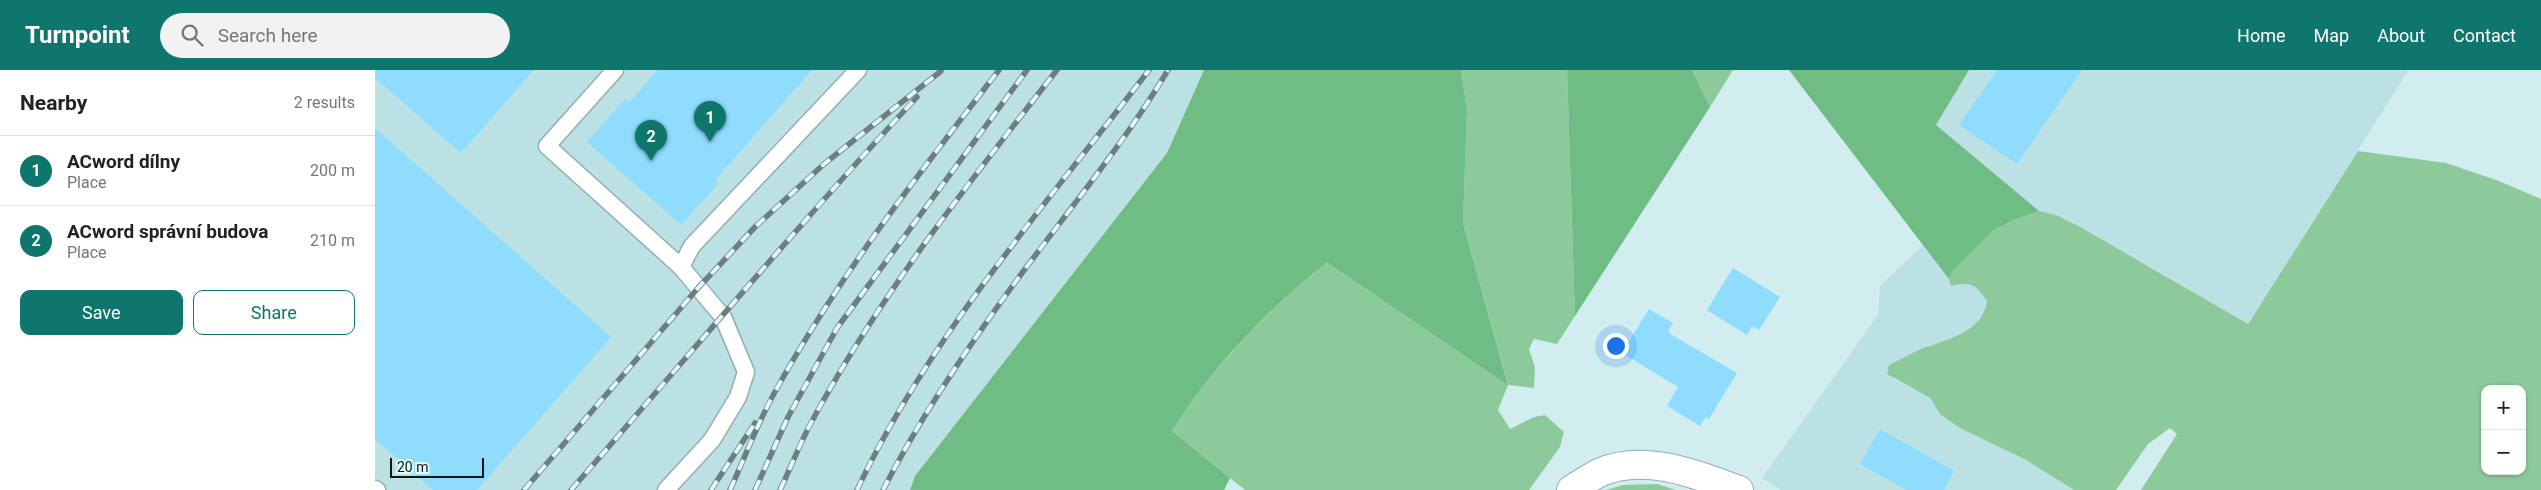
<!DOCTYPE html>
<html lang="en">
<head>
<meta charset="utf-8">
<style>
  :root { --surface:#fff; --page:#f2f2f2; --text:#222; --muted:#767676; --line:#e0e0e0; --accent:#0f766e }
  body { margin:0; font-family:Roboto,sans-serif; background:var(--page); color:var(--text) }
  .controls { position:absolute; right:15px; bottom:15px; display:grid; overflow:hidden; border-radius:10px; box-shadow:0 1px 4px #0004 }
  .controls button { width:45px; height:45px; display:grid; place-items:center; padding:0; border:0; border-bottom:1px solid var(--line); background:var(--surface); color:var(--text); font:25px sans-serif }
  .scale { position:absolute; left:15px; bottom:12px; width:94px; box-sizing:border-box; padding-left:5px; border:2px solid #0c1617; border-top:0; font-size:14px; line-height:18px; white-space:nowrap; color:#0c1617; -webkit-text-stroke:4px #dffafc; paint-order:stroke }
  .you { position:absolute; left:1240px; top:275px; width:18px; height:18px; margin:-12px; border:4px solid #fff; border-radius:50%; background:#1a73e8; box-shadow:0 0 0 8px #1a73e833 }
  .badge { display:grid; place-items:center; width:32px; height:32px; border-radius:50%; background:var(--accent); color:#fff; font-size:16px; font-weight:700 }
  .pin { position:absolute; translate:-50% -41px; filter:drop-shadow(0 1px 2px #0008) }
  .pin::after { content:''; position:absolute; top:26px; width:18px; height:15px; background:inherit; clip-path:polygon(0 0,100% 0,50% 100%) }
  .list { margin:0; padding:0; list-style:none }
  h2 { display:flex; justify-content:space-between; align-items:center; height:65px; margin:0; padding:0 20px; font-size:21px }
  h2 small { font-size:16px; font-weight:400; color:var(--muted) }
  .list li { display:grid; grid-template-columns:32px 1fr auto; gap:15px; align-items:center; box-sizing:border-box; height:70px; padding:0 20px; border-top:1px solid var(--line) }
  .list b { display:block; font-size:19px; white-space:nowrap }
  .list p { margin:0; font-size:16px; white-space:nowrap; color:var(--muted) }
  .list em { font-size:16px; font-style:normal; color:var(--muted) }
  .actions { display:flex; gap:10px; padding:15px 20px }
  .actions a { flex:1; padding:11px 0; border:1px solid var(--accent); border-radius:10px; text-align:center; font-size:18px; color:var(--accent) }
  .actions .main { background:var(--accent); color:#fff }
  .icon { flex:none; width:28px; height:28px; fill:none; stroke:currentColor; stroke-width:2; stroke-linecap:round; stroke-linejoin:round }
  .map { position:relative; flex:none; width:2166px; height:420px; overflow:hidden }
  header { display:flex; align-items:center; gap:30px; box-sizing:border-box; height:70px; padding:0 25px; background:var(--accent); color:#fff }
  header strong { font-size:24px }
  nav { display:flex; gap:28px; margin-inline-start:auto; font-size:18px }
  .search { width:350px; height:45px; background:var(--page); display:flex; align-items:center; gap:12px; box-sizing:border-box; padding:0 18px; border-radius:28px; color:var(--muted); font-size:19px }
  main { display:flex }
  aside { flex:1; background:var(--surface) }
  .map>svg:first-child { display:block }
  .built { fill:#bce1e4 }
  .green { fill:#8cca9c; fill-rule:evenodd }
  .forest { fill:#6fbc85 }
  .building { fill:#8fdcfe }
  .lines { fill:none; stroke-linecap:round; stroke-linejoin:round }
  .lane-casing { stroke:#94adaf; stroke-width:19 }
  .street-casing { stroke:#94adaf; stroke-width:30 }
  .lane { stroke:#fff; stroke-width:16 }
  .street { stroke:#fff; stroke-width:28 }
  .rail-casing { stroke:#6c7e80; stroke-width:5.5 }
  .rail { stroke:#dffafc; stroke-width:4; stroke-dasharray:11; stroke-linecap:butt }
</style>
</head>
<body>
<header>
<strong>Turnpoint</strong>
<div class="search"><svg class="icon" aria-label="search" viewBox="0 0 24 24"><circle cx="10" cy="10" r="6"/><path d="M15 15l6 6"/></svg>Search here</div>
<nav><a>Home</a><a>Map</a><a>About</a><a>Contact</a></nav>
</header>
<main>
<aside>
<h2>Nearby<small>2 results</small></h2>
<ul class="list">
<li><span class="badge">1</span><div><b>ACword dílny</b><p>Place</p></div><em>200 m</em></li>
<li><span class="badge">2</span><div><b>ACword správní budova</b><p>Place</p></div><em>210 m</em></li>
</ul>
<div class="actions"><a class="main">Save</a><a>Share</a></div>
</aside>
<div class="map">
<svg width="2166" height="420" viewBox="0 0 2166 420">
  <rect width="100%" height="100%" fill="#d2edef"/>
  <g class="built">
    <polygon points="0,0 829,0 792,83 540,406 535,420 0,420"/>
    <polygon points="1594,0 2029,0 2033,1 1872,255 1777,198 1681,145 1664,141 1561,55"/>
    <polygon points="1548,175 1574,209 1576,216 1596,213 1604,217 1613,231 1611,240 1599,255 1519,309 1555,328 1565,344 1651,390 1699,420 1406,420 1387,408 1503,245 1505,216"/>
  </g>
  <g class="green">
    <path d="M1086,0H1192L1200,246L1182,274L1159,269L1154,279L1160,297L1159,318L1133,315L1123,340L1135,359L1159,347L1170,345L1189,362L1185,377L1154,420H870L797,361C837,297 893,240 952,191L1133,314L1088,153L1092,40Z"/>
    <polygon points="1317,0 1358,0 1335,37"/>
    <path d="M1983,81L2071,93L2124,111L2166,129V420H1766L1802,364L1795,358L1773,374L1741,420H1699L1651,390L1585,358L1565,344L1555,328L1512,304L1514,295C1525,290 1535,284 1546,279C1571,270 1608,262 1612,231C1602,215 1595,211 1576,216L1574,209L1577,202L1619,160L1639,150L1664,141L1681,145L1707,158L1873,254ZM2110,319H2147V401H2110Z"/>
    <polygon points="1282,414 1301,420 1231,420 1248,415"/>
  </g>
  <g class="forest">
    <path d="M829,0H1086L1092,40L1088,153L1133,315L952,192C893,239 837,297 797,361L855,408L849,420H535L540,406L792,83Z"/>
    <polygon points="1192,0 1317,0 1335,37 1200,246"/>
    <polygon points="1414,0 1594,0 1561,55 1664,141 1639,150 1619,160 1577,202 1574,209"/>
  </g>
  <g class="building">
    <polygon points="0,0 159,0 86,83 0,8"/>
    <polygon points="283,0 437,0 340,110 343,114 306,155 212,72 250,29 254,33"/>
    <polygon points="1622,0 1707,0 1642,94 1584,55"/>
    <polygon points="0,58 236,267 102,420 58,420 0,369"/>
    <polygon points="1358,198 1405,227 1384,260 1377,256 1372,265 1332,240"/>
    <polygon points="1274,239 1298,253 1293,261 1297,265 1362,303 1334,349 1331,347 1325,356 1292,336 1303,317 1247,283"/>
    <polygon points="1505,359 1579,401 1569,420 1531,420 1485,394"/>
  </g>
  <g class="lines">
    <g class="lane-casing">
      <g id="lane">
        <polyline points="240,0 172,76 306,197"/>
        <polyline points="0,419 2,420"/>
        <polyline points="291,420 337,370 363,327 371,302 348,247 306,197 317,176 483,0"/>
      </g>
    </g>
    <g class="street-casing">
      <path id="street" d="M1196,420C1205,414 1216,407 1226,402C1270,383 1323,405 1364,420"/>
    </g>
    <use href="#lane" class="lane"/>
    <use href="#street" class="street"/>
    <g class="rail-casing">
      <g id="rail">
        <polyline points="149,420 323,218 380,157 449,94 566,1"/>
        <path d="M196,420C311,289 423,155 542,27"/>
        <polyline points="336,420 380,353"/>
        <path d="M355,420C370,387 383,352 401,320C464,206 544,103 624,0"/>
        <polyline points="380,420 413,347 462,258 652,0"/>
        <path d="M405,420C416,397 425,373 437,351C505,225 594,112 682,0"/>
        <path d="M482,420C554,267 672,133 774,0"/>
        <path d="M508,420C547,344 596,272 647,203C697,136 750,72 793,0"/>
      </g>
    </g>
    <use href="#rail" class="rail"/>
  </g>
</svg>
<div class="controls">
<button>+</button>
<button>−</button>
</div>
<div class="scale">20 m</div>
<div class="you"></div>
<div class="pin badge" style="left:335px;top:72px">1</div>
<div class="pin badge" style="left:276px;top:91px">2</div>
</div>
</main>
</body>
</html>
